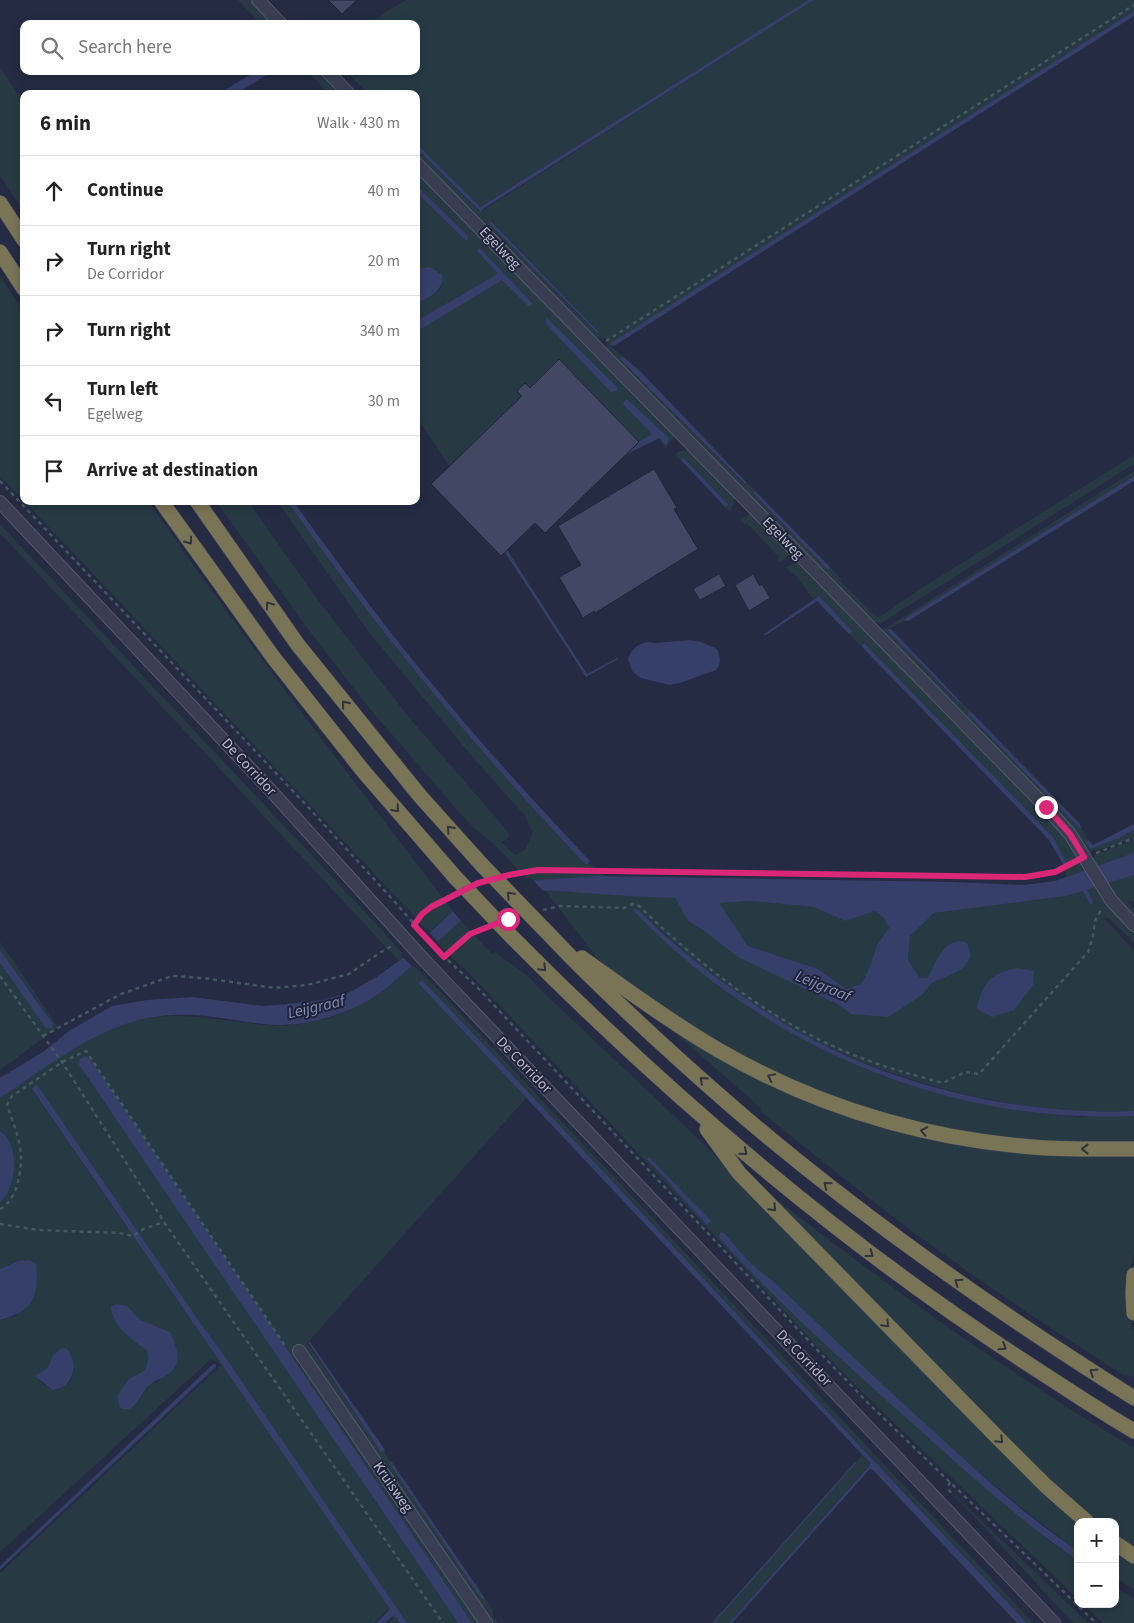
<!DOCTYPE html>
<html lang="en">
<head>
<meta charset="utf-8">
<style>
  :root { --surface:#fff; --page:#f2f2f2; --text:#222; --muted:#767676; --line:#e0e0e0 }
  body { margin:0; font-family:"Source Sans 3",sans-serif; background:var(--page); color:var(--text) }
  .controls { position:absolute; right:15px; bottom:15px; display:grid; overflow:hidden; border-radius:10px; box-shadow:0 2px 8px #0003 }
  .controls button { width:45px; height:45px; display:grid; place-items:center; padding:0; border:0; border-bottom:1px solid var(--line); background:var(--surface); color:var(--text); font:25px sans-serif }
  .stop { position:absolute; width:15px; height:15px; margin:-11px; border:4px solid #db2777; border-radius:50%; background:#fff }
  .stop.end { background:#db2777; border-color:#fff; box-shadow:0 1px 5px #0008 }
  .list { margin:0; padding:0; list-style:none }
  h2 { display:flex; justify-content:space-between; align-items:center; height:65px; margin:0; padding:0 20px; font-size:21px }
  h2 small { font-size:16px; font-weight:400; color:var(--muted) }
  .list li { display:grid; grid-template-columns:32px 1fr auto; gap:15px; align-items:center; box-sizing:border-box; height:70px; padding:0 20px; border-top:1px solid var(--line) }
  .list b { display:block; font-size:19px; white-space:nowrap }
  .list p { margin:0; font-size:16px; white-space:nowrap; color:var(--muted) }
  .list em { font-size:16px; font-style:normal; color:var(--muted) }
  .icon { flex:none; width:28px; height:28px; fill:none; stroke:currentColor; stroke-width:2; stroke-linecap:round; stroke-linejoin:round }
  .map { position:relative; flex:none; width:1134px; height:1623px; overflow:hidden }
  .search { position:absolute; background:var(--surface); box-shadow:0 2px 8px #0003; left:20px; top:20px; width:400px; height:55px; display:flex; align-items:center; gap:12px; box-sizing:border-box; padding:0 18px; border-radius:10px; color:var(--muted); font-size:19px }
  .panel { position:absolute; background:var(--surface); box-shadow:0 2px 8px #0003; left:20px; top:90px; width:400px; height:415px; border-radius:10px }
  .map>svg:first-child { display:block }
  .green { fill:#273a44; fill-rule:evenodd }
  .water { fill:#363f69; fill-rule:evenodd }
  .pier { fill:#252b43 }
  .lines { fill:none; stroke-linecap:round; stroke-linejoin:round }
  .stream { stroke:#363f69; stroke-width:4 }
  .building { fill:#424763; stroke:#20253a }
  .street-casing { stroke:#55596d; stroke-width:14 }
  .highway-casing { stroke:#41465a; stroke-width:16 }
  .path { stroke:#455761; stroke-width:2.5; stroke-dasharray:4 4; stroke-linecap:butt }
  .street { stroke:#3a3e53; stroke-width:12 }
  .highway { stroke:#797456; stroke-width:15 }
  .highway-bridge-casing { stroke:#41465a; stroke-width:16; stroke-linecap:butt }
  .highway-bridge { stroke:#797456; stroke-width:15 }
  .oneway { stroke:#30333e }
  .route { stroke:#db2777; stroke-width:6 }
  .labels { text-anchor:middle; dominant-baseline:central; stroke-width:4; stroke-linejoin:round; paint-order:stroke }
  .street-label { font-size:15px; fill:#b7bacd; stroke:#1e2338 }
  .water-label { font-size:16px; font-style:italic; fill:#848eb9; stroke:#1e2338 }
</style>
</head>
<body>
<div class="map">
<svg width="1134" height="1623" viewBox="0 0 1134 1623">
  <rect width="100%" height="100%" fill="#252b43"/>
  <g class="green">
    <polygon points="238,0 253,0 276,24 261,24"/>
    <polygon points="406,0 808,0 479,207 416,143 416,94 368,94 346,71 416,71 416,24 367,24"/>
    <path d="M814,0H1134V11L610,345L622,356L620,359L743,483L745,484L746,482L755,491L753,493L827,569L829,570L830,567L842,580L840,581L878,618L922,588L1134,455V464L881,623L869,621L605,351L608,342L605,338L593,339L416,157V148L479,211H482ZM491,222H493L595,328L597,333L577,314Z"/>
    <polygon points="0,67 24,103 24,212 0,175"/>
    <polygon points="307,71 322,71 344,94 329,94"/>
    <path d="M423,174L675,435L666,448L658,439L660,438L664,444L667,445L669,439L667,436L628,400H625L624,404L653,434L493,532L416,416V332L502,279L528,306L532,303L481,249L478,252L497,273L496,275L416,321V304L439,291L442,285L430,267L416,269V192L465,240L468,237L416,185V175ZM547,318L617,387L611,391L546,324L545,319Z"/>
    <polygon points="0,276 24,313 24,501 0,476"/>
    <polygon points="691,449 736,495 730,512 725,507 728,504 686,459 683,457 681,460 675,454 680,451"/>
    <polygon points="1134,471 1134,476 906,618 904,621 888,629 888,631 958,703 960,701 971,712 968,714 1079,828 1081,828 1092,848 1134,830 1134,837 1116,845 1089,852 883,635 883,630"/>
    <path d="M24,501H148C246,641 349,776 453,911L429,932L135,618Z"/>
    <path d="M216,501H248L314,595L407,715L510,834L507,839L501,842L515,855L525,850L533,833L525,816L470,754L371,635L277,501H287C377,630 478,750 585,864L589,863L606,877L529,881L494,844L473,827L459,812L370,709L311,633Z"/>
    <polygon points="753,512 791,552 784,560 780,562 778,560 779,557 748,524 746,523 746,526 740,519"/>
    <polygon points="0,524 382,930 404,955 399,961 0,533"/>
    <polygon points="800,561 1042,808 1065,836 1085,870 1067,877 1063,864 1065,864 1053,837 865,644 862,647 849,634 852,631 819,596 813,599 793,572 792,574 786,567"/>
    <polygon points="1134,840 1134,852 1123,857 1096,867 1092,860 1095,855"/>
    <polygon points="1134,875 1134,902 1126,900 1134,909 1134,919 1116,894 1113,893 1107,883"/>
    <path d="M1096,886L1134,931V943L1109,918L1104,919L1134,950V1111C1039,1115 944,1095 857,1060C836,1051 814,1042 795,1031C737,997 684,955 637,908H635L644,921L697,968L726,991L764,1017L881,1075L906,1084L954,1097L1044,1113L1079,1117L1134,1116V1143L1073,1145L943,1130L828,1097L714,1042L631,986L597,958L545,890L675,898L688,921L789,981L837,1004L851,1014L922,995L932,983L957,972L943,950L928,978H920L908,960L910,936L934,913L1066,896Z"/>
    <polygon points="751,901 814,907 845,921 875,910 884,918 889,928 877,945 869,969 861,984 846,989 818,969 748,946 718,903"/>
    <path d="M461,921L492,954L495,952L529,977L547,996L706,1146L1078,1522V1551C968,1470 870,1375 772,1280C752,1269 739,1250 724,1233L721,1232L718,1236L1049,1541L1078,1561V1599L860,1390L815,1344L574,1084L471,975L444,950L437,941ZM649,1158L710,1221L707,1225L647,1159Z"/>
    <polygon points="0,942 58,1027 0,1070 0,963 11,979 53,1024 0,950"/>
    <path d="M412,965L426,977L1033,1623H1027L422,980L418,983L526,1098L308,1342V1344L381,1452H384L493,1610L492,1614L498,1623H472L111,1089L90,1059L86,1056L84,1072L458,1623H407L226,1358L201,1324L38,1086L36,1085L32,1090L400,1623H388L394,1618L388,1609L374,1623H0V1573L221,1365L211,1359L0,1552V1320L17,1316L18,1261L0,1269V1203L9,1191L14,1172L4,1133L0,1131V1098C45,1069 95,1025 149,1018C191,1012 225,1022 266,1025C308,1029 354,1013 387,988C396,981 404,973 412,965ZM111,1313L161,1328L159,1381L151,1384L134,1407L129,1379L145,1370L148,1360L147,1350C131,1339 121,1329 111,1313ZM48,1368H74L72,1379L69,1382L56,1390H53L38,1380Z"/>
    <path d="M666,1025L709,1050L943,1139L1134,1153V1253L1129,1278L1127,1300L1130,1321L1134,1332V1378L1126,1374L1125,1376C1062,1336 1000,1295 939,1251C878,1207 819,1158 760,1111L761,1108Z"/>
    <path d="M772,1196C888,1286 1007,1373 1134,1448V1551L1115,1538V1522H1093L1068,1502Z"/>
    <polygon points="862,1455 870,1464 729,1623 714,1623"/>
    <polygon points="954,1494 1088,1623 1073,1623 956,1497"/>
    <polygon points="1115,1550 1134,1563 1134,1590 1115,1577"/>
    <polygon points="1115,1587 1134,1599 1134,1623 1103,1623 1083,1604 1115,1604"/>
  </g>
  <g class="water">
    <polygon points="808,0 814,0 483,209 481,212 416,148 416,143 480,207"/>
    <polygon points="1134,11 1134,16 614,346 610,345 611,343"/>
    <polygon points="256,71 273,71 236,94 219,94"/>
    <polygon points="416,185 468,236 467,240 465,240 416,192"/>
    <polygon points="492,222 595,328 599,332 597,333 491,225 490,223"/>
    <polygon points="478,249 481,249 532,303 531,306 528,306 502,280 416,332 416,321 496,275 497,273 478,252"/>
    <path d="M430,267L442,275C444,292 429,297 416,304V269Z"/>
    <polygon points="546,317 617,387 617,391 611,392 546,324"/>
    <polygon points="622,356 641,372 746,482 745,484 620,359"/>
    <polygon points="625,400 628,400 667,436 669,439 667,445 664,444 660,438 635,450 507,527 507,522 652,434 623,404"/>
    <polygon points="683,457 728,504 728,506 725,507 681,460"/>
    <polygon points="1134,476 1134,481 908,621 904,621 906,618"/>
    <polygon points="755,491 830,567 829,570 827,569 753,493"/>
    <path d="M287,501H293C343,570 393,638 448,703C493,757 541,809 590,861L588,864H585C477,750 377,630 287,501Z"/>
    <polygon points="496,533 587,674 617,658 618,659 586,677 493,534"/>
    <polygon points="819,596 852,631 851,633 849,634 817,601 766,635 764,634"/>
    <polygon points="888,629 891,629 960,701 959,703 888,631"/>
    <path d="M690,640L701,642L717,649C720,657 722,663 716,670L680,683L669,685L641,678L632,671L628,659L631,652L637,646L646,642L655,643Z"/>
    <polygon points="863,644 865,644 1053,837 1066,862 1065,864 1063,864 1049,840 862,647"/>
    <polygon points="969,712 971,712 975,716 1080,824 1081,828 1079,828 968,714"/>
    <polygon points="1134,824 1134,830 1117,839 1090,849 1086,842 1088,840 1093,845"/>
    <path d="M1134,852V875L1066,896L934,913L910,936L908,960L920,978H928C936,962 945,935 967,943L971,956L965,966L957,972L932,983L922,995L888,1017L851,1014L837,1004L738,957L703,930L688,921L675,898C650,897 624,896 599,894C571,892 544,888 516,894C504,897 489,904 478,910C466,915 455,926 445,935C425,951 409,970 389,986C370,1002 346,1013 322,1019C275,1033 240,1018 194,1015C114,1010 63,1057 0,1098V1078L43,1052L69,1031L112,1006L147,1000L192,997L262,1006L277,1005L323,1000L350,992L375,978L399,961L453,911L529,881L596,876L952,882L1024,885L1055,881L1123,857ZM751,901L814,907L845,921L875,911L884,918L889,928L877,945L869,969L861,984L846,989L818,969L748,946L719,903Z"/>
    <path d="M636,908C645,915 652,924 661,932C692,960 725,985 760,1008C865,1080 1007,1116 1134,1111V1116C947,1125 761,1045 633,910Z"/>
    <polygon points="0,950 53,1024 51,1029 46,1028 0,963"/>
    <path d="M1018,968L1034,971L1033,985L1014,1010L992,1017L977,1009C982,982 992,973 1018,968Z"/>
    <path d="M422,980C625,1193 824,1409 1027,1623H1017L873,1470L870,1469L732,1623H729L870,1465V1463L418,983Z"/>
    <path d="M86,1056L90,1059L111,1089L472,1623H458C334,1439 208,1256 84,1072L78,1063L80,1059Z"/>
    <polygon points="36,1085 38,1086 201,1324 226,1358 407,1623 400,1623 394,1615 385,1623 376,1623 390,1609 32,1089"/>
    <path d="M0,1131C17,1142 17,1174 9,1190C7,1195 3,1199 0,1203Z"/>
    <polygon points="649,1157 711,1221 707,1225 647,1159"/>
    <path d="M721,1232L724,1233C739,1250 752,1268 772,1280C828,1333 883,1386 941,1438C984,1478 1029,1518 1078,1551V1561C1015,1517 960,1466 903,1415C839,1358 775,1300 718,1236Z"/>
    <path d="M30,1260L36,1264C39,1298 33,1311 0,1320V1269L18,1261Z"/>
    <path d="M116,1304L127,1306L140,1320L170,1332C174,1341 179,1352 177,1362C173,1376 160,1377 151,1384C143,1389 141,1400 134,1406C130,1410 125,1410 120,1408L117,1396L129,1379L145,1370L148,1360L147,1350C132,1340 112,1326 111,1307Z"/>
    <polygon points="308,1342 310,1342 385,1450 384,1452 381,1452"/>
    <path d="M62,1348L67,1349C80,1364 73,1388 53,1390L35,1376L48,1368L53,1355Z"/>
    <polygon points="213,1364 216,1364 216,1367 0,1570 0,1566"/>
    <polygon points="391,1461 484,1597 484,1599 481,1598 390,1464"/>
    <polygon points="855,1462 856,1463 714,1623 712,1623"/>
  </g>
  <g class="pier">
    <polygon points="516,877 531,878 545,893 515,897 495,903 477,912 463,923 451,909 490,884"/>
    <polygon points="427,930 439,943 413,967 401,955"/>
  </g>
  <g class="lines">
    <polyline class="stream" points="1083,886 1091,902"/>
  </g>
  <g class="building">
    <polygon points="328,0 357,0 342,14"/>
    <polygon points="559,359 639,442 545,533 535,523 501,556 431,484 522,396 517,391 525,383 530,388"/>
    <polygon points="654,469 677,508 674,509 698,549 595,613 594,611 583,618 559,577 581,565 558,526"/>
    <polygon points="719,574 726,586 700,600 693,589"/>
    <polygon points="753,574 760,586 762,584 770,598 749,611 735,585"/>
  </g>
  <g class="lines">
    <g class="street-casing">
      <g id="street">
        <polyline points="258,0 281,24"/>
        <polyline points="327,71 349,94"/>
        <polyline points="416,163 1046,807 1070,834 1111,900 1134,925"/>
        <polyline points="0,502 273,793 425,961 1054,1623"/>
        <polyline points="299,1351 486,1623"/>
      </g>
    </g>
    <g class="highway-casing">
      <g id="highway">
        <polyline points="0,203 24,240"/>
        <polyline points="0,252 24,289"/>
        <polyline points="161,501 273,657 364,772 455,877"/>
        <polyline points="197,501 298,645 420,796 482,865"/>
        <path d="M539,924C556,941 572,959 590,976C635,1020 681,1062 728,1103C855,1213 992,1309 1134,1398"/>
        <path d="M509,934C671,1098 844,1246 1039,1371C1070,1391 1101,1412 1134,1431"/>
        <path d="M582,958C627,990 672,1023 720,1051C816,1106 922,1138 1032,1147C1066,1150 1100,1149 1134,1149"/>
        <polyline points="707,1129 739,1173 998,1438 1046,1486 1087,1522"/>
        <polyline points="1134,1275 1133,1293 1134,1313"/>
        <polyline points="1115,1543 1134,1556"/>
      </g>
    </g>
    <g class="path">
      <polyline points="606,341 1134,5"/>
      <polyline points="0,481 309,808 394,901 437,950 476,986 823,1356 871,1406 1096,1623"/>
      <polyline points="1096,853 1134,838"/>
      <polyline points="511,875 538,871 1025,877 1055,872 1072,863"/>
      <path d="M543,910L560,906L624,908L633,904L639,906C699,964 767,1018 844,1051C876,1065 910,1074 943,1083L965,1072L979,1074L1088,952L1093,936L1095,921L1102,908"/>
      <polyline points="414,926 422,914 431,907 454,895"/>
      <polyline points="444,957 470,934 485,928"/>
      <polyline points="0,976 62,1062 164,1222 443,1623"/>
      <polyline points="43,1036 121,994 172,976 203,978 275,988 307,985 349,974 381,952 394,945"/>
      <path d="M0,1209C8,1205 13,1197 16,1188C27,1155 18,1136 7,1105L12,1096L62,1062L86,1051L284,1344L288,1346"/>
      <polyline points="0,1224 38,1230 120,1233 133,1236 143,1229 164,1222"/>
      <polyline points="950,1482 948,1487 951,1494"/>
    </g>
    <use href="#street" class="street"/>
    <use href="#highway" class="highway"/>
    <g class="highway-bridge-casing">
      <g id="highway-bridge">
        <polyline points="482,865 539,924"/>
        <polyline points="455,877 509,934"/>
      </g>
    </g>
    <use href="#highway-bridge" class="highway-bridge"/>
  </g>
  <defs><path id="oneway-chevron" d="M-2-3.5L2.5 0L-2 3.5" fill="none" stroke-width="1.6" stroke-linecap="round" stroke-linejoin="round" transform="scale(1.25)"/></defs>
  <g class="oneway">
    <use href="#oneway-chevron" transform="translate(189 541) rotate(54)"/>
    <use href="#oneway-chevron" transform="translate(269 605) rotate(-126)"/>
    <use href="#oneway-chevron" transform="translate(345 704) rotate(-128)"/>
    <use href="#oneway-chevron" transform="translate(396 809) rotate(49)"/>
    <use href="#oneway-chevron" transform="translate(450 829) rotate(-132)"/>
    <use href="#oneway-chevron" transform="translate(510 895) rotate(-134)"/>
    <use href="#oneway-chevron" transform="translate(543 968) rotate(45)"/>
    <use href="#oneway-chevron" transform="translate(771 1077) rotate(-154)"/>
    <use href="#oneway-chevron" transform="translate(703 1080) rotate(-138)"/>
    <use href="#oneway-chevron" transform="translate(924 1131) rotate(-168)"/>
    <use href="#oneway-chevron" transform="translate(1085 1149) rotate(-180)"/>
    <use href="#oneway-chevron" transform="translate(744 1152) rotate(40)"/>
    <use href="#oneway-chevron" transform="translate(827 1185) rotate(-141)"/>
    <use href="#oneway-chevron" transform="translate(773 1208) rotate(46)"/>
    <use href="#oneway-chevron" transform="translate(870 1254) rotate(36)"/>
    <use href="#oneway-chevron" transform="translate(958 1282) rotate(-145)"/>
    <use href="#oneway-chevron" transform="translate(886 1324) rotate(46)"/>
    <use href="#oneway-chevron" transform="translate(1003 1347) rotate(33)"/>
    <use href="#oneway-chevron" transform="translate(1093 1372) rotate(-148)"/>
    <use href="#oneway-chevron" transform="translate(1000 1440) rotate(45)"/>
  </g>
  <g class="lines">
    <polyline class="route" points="508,919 470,934 444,957 414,925 422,914 431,907 478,883 509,875 538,870 1025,877 1055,872 1084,857 1070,834 1046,807"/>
  </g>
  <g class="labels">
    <g class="street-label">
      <text transform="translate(500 248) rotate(46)">Egelweg</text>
      <text transform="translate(783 538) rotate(46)">Egelweg</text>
      <text transform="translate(249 767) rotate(47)">De Corridor</text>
      <text transform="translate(524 1065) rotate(46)">De Corridor</text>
      <text transform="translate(804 1358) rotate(46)">De Corridor</text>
      <text transform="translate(393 1487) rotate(55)">Kruisweg</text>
    </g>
    <g class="water-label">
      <text transform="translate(823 986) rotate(22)">Leijgraaf</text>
      <text transform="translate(316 1007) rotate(-13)">Leijgraaf</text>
    </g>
  </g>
</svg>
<div class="controls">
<button>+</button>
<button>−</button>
</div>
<div class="stop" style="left:508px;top:919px"></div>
<div class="stop end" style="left:1046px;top:807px"></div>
<div class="search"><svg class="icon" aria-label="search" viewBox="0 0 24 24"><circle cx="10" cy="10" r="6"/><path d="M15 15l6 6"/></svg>Search here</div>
<section class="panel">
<h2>6 min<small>Walk · 430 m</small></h2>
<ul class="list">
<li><svg class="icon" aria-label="ahead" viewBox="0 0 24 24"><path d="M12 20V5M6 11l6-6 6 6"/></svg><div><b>Continue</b></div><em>40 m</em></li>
<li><svg class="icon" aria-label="right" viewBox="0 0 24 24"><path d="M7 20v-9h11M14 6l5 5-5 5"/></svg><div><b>Turn right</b><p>De Corridor</p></div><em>20 m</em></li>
<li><svg class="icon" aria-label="right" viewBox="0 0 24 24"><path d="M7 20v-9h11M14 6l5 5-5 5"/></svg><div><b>Turn right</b></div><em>340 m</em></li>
<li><svg class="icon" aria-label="left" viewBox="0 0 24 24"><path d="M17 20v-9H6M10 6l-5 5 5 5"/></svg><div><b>Turn left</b><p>Egelweg</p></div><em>30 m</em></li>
<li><svg class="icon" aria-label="arrive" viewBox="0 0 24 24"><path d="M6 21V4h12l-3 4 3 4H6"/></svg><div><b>Arrive at destination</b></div></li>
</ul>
</section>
</div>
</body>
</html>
